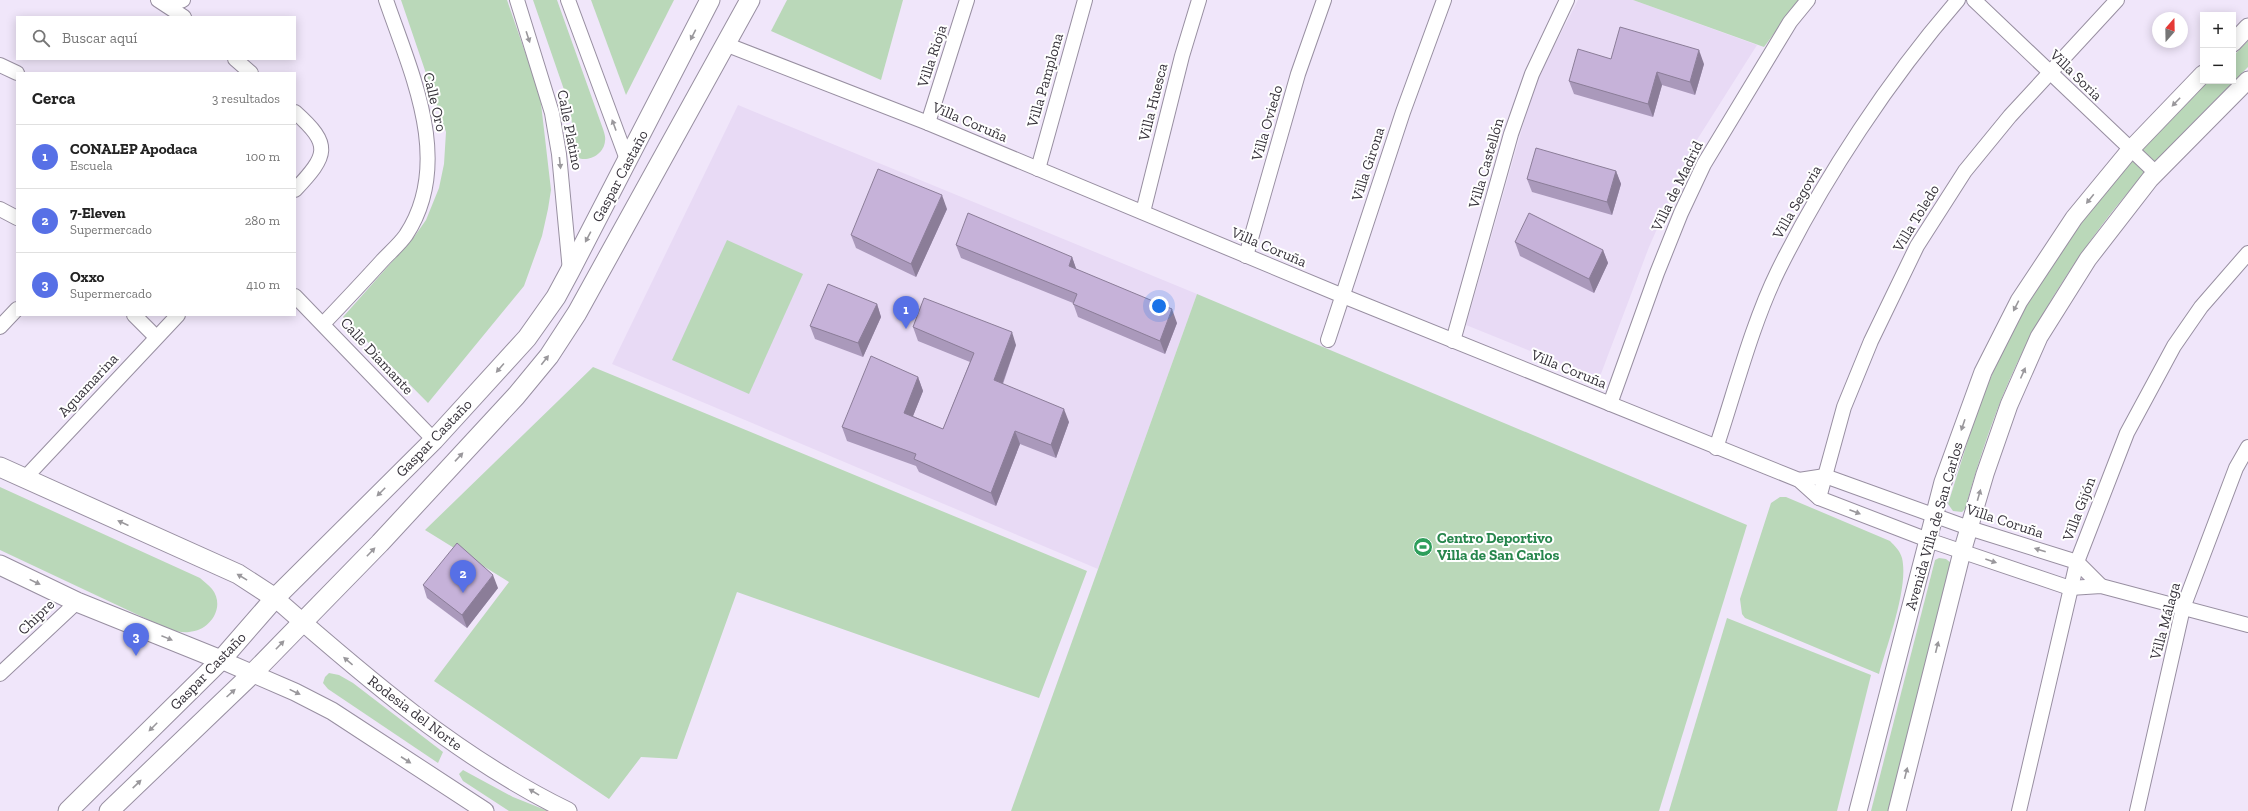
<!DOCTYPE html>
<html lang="es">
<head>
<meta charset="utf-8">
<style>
  :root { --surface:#fff; --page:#f2f2f2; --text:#222; --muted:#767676; --line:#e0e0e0; --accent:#5770e6 }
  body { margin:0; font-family:"Zilla Slab",serif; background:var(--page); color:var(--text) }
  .controls { position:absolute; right:12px; top:12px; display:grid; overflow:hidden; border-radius:0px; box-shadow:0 2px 10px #0003 }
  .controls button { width:36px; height:36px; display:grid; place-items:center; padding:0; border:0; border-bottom:1px solid var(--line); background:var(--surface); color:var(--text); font:20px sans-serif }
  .compass { position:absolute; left:2152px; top:12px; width:36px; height:36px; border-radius:50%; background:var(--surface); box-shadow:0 2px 10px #0003; rotate:20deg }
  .you { position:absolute; left:1159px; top:306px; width:14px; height:14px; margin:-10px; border:3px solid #fff; border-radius:50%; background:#1a73e8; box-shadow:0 0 0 6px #1a73e833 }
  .badge { display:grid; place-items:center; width:26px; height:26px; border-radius:50%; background:var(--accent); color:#fff; font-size:13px; font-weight:700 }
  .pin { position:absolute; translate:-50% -33px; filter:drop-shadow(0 1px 2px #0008) }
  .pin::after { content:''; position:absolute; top:21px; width:14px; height:12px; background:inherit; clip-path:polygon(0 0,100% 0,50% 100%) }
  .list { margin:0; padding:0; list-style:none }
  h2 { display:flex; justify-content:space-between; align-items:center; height:52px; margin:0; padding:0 16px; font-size:17px }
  h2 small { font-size:13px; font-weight:400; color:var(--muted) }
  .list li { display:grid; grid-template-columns:26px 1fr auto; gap:12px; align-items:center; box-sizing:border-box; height:64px; padding:0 16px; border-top:1px solid var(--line) }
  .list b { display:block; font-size:15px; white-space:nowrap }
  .list p { margin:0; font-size:13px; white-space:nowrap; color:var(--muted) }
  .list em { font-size:13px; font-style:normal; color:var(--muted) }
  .icon { flex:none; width:22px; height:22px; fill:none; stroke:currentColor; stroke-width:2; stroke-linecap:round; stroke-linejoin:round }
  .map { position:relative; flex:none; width:2248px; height:811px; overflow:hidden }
  .search { position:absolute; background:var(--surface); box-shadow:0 2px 10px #0003; left:16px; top:16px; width:280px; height:44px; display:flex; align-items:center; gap:10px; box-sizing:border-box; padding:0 14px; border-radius:0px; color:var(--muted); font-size:15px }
  .panel { position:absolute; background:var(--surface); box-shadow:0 2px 10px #0003; left:16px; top:72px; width:280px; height:244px; border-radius:0px }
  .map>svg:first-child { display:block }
  .built { fill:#e8daf5 }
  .green { fill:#bad8b9 }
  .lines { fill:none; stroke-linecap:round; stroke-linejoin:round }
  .minor-casing { stroke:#988fa1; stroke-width:16 }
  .tertiary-casing { stroke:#988fa1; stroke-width:19 }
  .secondary-casing { stroke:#988fa1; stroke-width:21 }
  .minor { stroke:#fff; stroke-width:14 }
  .tertiary { stroke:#fff; stroke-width:17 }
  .secondary { stroke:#fff; stroke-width:19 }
  .wall { fill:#a9b }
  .shaded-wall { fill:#8b7d98 }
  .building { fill:#c6b2d9; stroke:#8b7d98 }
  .oneway { fill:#9a989c }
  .labels { text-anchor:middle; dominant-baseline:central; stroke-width:4; stroke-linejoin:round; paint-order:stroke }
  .street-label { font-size:15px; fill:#36323a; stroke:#fff }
  .leisure-label { font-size:15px; font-weight:bold; fill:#27864d; stroke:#fff; text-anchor:start }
</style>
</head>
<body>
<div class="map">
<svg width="2248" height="811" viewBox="0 0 2248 811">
  <rect width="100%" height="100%" fill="#f0e6fa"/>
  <g class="built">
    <polygon points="1578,0 1633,0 1757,45 1695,143 1649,247 1599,379 1466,325 1535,83"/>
    <polygon points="738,105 1197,294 1098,569 612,364"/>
  </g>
  <g class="green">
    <polygon points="401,0 507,0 540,95 551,190 548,209 542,236 524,286 428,403 343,317 414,237 426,220 439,188 444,164 446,132"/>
    <path d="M533,0H557L603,129C604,132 606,138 605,141C604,155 587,163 576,157L570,107Z"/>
    <polygon points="591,0 674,0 626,95"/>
    <polygon points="787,0 903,0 881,80 771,31"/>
    <polygon points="1633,0 1799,0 1764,47"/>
    <path d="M2248,41V67C2200,116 2143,170 2102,225C2063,277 2028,334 2003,395C1988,432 1976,470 1965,509L1962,512L1953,511L1948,504L1980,402L2013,327L2062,247L2116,177L2209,81H2233V56Z"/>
    <polygon points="727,240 803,274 749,394 672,360"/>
    <polygon points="1197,294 1747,525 1659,811 1011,811"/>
    <polygon points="593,367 1087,571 1039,698 737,592 677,759 641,757 609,799 434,681 509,582 425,530"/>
    <path d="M0,487L200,578C204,582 209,585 212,589C226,607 210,631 189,632C183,633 176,631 170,630L0,550Z"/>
    <path d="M1780,497H1786L1890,541C1895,546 1900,551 1902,558C1909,587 1887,645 1879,674L1745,618L1742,614L1740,599L1771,503Z"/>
    <polygon points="1939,558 1946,559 1951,563 1888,811 1871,811 1935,560"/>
    <polygon points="1727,618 1871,675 1837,811 1669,811"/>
    <polygon points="329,673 339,675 353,683 443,752 438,763 328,689 323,683 325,677"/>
    <polygon points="463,770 513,797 548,811 509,811 463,781 459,774"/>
  </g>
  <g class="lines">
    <g class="minor-casing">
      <g id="minor">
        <polyline points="158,0 184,17"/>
        <polyline points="517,0 552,113 559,154 570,271"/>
        <polyline points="568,0 628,162"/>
        <polyline points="1974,0 2156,173"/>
        <polyline points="167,5 183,0"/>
        <polyline points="725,44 928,123 1343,296 1799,480 1819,498 1928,540 2070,588 2101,586 2248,625"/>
        <polyline points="235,59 251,73"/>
        <polyline points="0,65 17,73"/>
        <path d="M295,112C332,145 328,155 295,190"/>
        <polyline points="928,123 967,0"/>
        <polyline points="1038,169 1085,0"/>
        <polyline points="0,209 17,218"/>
        <polyline points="1143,212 1182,56 1199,0"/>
        <polyline points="1246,256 1298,74 1324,0"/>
        <polyline points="295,296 434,440"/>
        <polyline points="134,315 156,337"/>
        <path d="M323,324C343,303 362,283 381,262C389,253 399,245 406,235C454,162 411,73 386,0"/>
        <polyline points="0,327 17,309"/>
        <polyline points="1328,340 1403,112 1444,0"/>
        <polyline points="1453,341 1511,134 1532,74 1567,0"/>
        <polyline points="1610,404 1657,273 1681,213 1704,164 1790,22 1808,0"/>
        <path d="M1716,448C1735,391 1752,324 1778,271C1824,178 1890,78 1958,0"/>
        <polyline points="24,479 178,315"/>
        <polyline points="1799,480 1825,476 1969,528 2077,562 2101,586"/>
        <polyline points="1819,498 1844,407 1871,341 1917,246 1965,171 2010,116 2117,0"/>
        <polyline points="0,674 77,602"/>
        <polyline points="2019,811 2077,562 2127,433 2174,346 2201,307 2248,253"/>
        <polyline points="2137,811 2183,608 2236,468 2248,447"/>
      </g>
    </g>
    <g class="tertiary-casing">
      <g id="tertiary">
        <polyline points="2233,43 2248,27"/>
        <path d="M275,598C365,677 459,758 568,811"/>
        <polyline points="221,660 295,692 332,711 485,811"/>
        <polyline points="1858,811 1943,482 1983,372 2019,301 2074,218 2130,150 2203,74"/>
        <polyline points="1897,811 1962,552 1985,474 2009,405 2039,337 2088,259 2150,179 2248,80"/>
      </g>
    </g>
    <g class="secondary-casing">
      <g id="secondary">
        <polyline points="0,467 238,574 275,598"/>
        <polyline points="0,565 77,602 221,660"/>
        <polyline points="68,811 221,660 275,598 434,440 527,338 556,297 570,271 710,0"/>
        <polyline points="109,811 253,673 380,543 516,396 549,356 577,313 750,0"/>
      </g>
    </g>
    <use href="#minor" class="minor"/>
    <use href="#tertiary" class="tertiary"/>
    <use href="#secondary" class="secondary"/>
  </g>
  <g class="wall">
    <polygon points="1611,59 1704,64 1695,95 1662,85 1653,117 1574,94 1569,81"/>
    <polygon points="1616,171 1621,184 1612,215 1532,192 1527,179"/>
    <polygon points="947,209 916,277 856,248 851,235"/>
    <polygon points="1515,242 1603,250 1608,263 1594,293 1520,256"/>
    <polygon points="956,245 1072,257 1076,269 1177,323 1165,354 1078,317 1073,303 961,258"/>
    <polygon points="877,304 881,317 863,357 815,339 810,326"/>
    <polygon points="913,327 1016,345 1003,384 1069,422 1056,458 1020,444 996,506 919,472 916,466 847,441 842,427 918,377 923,391 913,416 943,429 970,362 918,341"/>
    <polygon points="423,585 498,588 467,628 427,598"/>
  </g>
  <g class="shaded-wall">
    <polygon points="1699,50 1704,64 1695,95 1690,82"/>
    <polygon points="1657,72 1662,85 1653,117 1648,104"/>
    <polygon points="1616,171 1621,184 1612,215 1607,202"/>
    <polygon points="942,195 947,209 916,277 911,264"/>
    <polygon points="1603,250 1608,263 1594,293 1589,279"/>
    <polygon points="1072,257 1077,271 1069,266"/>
    <polygon points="877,304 881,317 863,357 858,343"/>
    <polygon points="1172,309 1177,323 1165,354 1160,341"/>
    <polygon points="1012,332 1016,345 999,393 994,380"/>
    <polygon points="918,377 923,391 909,426 904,413"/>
    <polygon points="1064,409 1069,422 1056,458 1051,445"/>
    <polygon points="1015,431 1020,444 996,506 991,493"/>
    <polygon points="493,575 498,588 467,628 462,615"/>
  </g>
  <g class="building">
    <polygon points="1620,27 1699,50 1690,82 1657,72 1648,104 1569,81 1578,49 1611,59"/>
    <polygon points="1536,148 1616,171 1607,202 1527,179"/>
    <polygon points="878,169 942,195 911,264 851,235"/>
    <polygon points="968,213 1072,257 1069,266 1172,309 1160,341 1073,304 1077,294 956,245"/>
    <polygon points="1529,213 1603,250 1589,279 1515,242"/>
    <polygon points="828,284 877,304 858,343 810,326"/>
    <polygon points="924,298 1012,332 994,380 1064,409 1051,445 1015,431 991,493 914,459 916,454 842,427 871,356 918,377 904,413 943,429 974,353 913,327"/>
    <polygon points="457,543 493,575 462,615 423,585"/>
  </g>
  <defs><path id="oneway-solid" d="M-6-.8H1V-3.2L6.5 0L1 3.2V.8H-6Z"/></defs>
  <g class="oneway">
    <use href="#oneway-solid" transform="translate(693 35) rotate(117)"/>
    <use href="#oneway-solid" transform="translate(528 37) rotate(72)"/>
    <use href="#oneway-solid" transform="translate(2176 102) rotate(134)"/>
    <use href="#oneway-solid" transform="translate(614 125) rotate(-110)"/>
    <use href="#oneway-solid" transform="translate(560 163) rotate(84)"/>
    <use href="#oneway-solid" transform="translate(2090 199) rotate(129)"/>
    <use href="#oneway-solid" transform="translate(588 237) rotate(118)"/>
    <use href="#oneway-solid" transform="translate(2016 306) rotate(117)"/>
    <use href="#oneway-solid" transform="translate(545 360) rotate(-52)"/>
    <use href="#oneway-solid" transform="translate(500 368) rotate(131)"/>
    <use href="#oneway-solid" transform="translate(2023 373) rotate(-66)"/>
    <use href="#oneway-solid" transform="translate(1963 425) rotate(109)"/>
    <use href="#oneway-solid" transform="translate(459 457) rotate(-47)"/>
    <use href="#oneway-solid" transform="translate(381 492) rotate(135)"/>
    <use href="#oneway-solid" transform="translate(1979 495) rotate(-74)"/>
    <use href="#oneway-solid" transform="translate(1855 512) rotate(21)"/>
    <use href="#oneway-solid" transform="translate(123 523) rotate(-156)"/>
    <use href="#oneway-solid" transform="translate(2040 550) rotate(-163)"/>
    <use href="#oneway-solid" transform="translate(371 552) rotate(-46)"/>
    <use href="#oneway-solid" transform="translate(1991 561) rotate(19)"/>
    <use href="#oneway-solid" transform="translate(242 577) rotate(-149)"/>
    <use href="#oneway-solid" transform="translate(35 582) rotate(26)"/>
    <use href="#oneway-solid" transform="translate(167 638) rotate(22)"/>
    <use href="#oneway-solid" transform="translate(280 645) rotate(-46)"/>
    <use href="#oneway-solid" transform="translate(1937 647) rotate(-76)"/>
    <use href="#oneway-solid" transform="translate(348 661) rotate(-140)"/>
    <use href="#oneway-solid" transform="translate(295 692) rotate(26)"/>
    <use href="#oneway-solid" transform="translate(231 693) rotate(-42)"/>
    <use href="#oneway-solid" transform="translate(153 727) rotate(135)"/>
    <use href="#oneway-solid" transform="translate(406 760) rotate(33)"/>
    <use href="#oneway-solid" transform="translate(1906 773) rotate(-76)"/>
    <use href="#oneway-solid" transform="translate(137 784) rotate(-44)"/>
    <use href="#oneway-solid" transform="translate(534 792) rotate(-149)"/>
  </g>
  <defs>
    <g id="stadium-disc" transform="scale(1)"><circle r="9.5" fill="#2e9e5b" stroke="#fff"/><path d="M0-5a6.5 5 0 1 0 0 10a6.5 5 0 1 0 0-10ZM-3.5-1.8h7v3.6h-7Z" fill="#fff"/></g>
  </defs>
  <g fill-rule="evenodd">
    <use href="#stadium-disc" x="1423" y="547"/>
  </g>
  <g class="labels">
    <g class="street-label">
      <text transform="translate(932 56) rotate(-72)">Villa Rioja</text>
      <text transform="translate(2076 75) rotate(44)">Villa Soria</text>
      <text transform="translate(1045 80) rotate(-74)">Villa Pamplona</text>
      <text transform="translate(435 102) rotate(77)">Calle Oro</text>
      <text transform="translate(1153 102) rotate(-76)">Villa Huesca</text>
      <text transform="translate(970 122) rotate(23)">Villa Coruña</text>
      <text transform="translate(1267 123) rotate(-74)">Villa Oviedo</text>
      <text transform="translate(570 130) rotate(79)">Calle Platino</text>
      <text transform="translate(1486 163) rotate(-74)">Villa Castellón</text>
      <text transform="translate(1368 164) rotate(-72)">Villa Girona</text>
      <text transform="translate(620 176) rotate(-62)">Gaspar Castaño</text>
      <text transform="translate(1677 186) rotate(-64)">Villa de Madrid</text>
      <text transform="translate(1797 202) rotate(-60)">Villa Segovia</text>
      <text transform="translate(1916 218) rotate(-59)">Villa Toledo</text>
      <text transform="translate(1269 247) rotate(23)">Villa Coruña</text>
      <text transform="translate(377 356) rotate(47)">Calle Diamante</text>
      <text transform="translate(1569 369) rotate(22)">Villa Coruña</text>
      <text transform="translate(88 385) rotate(-47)">Aguamarina</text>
      <text transform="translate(434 438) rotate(-46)">Gaspar Castaño</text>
      <text transform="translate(2079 509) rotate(-69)">Villa Gijón</text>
      <text transform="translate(2005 521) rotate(18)">Villa Coruña</text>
      <text transform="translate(1934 526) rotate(-74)">Avenida Villa de San Carlos</text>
      <text transform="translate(36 617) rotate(-44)">Chipre</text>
      <text transform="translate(2165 621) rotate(-75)">Villa Málaga</text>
      <text transform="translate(208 671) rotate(-46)">Gaspar Castaño</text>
      <text transform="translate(415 713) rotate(37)">Rodesia del Norte</text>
    </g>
    <g class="leisure-label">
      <text x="1437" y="538">Centro Deportivo<tspan x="1437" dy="17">Villa de San Carlos</tspan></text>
    </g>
  </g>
</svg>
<div class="controls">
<button>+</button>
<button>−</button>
</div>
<svg class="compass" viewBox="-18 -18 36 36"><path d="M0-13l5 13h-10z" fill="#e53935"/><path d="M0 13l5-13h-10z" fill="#767676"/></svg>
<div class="you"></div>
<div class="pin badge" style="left:906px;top:329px">1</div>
<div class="pin badge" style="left:463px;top:593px">2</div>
<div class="pin badge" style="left:136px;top:656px">3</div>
<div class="search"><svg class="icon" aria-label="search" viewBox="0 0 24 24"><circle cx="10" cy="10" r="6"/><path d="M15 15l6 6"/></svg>Buscar aquí</div>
<section class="panel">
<h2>Cerca<small>3 resultados</small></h2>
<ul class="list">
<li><span class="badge">1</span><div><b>CONALEP Apodaca</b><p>Escuela</p></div><em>100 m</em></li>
<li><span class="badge">2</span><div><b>7-Eleven</b><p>Supermercado</p></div><em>280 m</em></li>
<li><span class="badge">3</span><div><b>Oxxo</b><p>Supermercado</p></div><em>410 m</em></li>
</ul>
</section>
</div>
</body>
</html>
